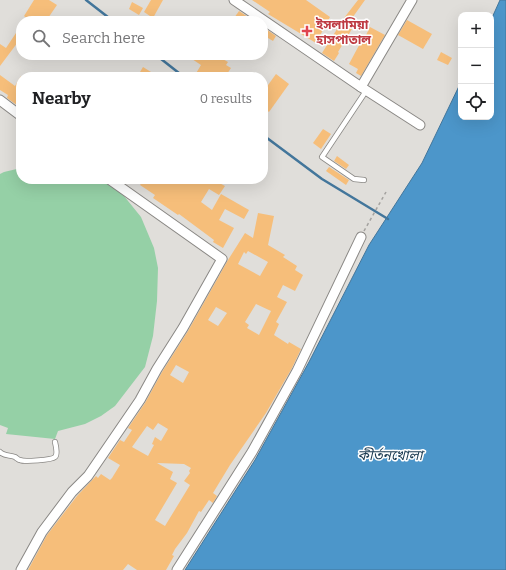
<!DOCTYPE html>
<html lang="en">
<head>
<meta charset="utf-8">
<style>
  :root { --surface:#fff; --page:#f2f2f2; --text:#202124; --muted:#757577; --line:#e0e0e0 }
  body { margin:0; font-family:Bitter,"Noto Sans Bengali",serif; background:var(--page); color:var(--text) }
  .controls { position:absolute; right:12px; top:12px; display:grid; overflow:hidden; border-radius:8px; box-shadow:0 4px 16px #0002 }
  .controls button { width:36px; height:36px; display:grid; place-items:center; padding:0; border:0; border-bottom:1px solid var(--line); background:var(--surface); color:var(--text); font:20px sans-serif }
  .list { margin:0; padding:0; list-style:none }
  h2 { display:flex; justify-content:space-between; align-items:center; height:52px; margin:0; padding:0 16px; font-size:17px }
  h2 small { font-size:13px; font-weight:400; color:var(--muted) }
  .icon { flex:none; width:22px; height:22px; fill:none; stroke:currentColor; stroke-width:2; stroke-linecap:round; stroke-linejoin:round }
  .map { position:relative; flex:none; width:506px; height:570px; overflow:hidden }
  .search { position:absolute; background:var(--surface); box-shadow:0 4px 16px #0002; left:16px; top:16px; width:252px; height:44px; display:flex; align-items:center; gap:10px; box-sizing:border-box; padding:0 14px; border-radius:16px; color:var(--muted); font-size:15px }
  .panel { position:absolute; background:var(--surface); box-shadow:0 4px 16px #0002; left:16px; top:72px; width:252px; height:112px; border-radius:16px }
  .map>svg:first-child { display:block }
  .green { fill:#95d0a6 }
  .water { fill:#4c96ca; stroke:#43769b }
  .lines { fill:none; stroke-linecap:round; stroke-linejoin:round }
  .stream { stroke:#43769b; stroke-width:2.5 }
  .building { fill:#f6be7a; fill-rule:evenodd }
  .service-casing { stroke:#8a8885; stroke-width:6 }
  .minor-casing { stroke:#8a8885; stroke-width:11 }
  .path { stroke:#a4a29f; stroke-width:1.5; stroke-dasharray:3 3; stroke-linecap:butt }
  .service { stroke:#fff; stroke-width:4.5 }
  .minor { stroke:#fff; stroke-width:9 }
  .health-dot { fill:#e0444e; stroke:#fff; stroke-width:1.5 }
  .labels { text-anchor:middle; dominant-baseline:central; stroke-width:3; stroke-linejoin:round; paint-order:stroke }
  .health-label { font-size:13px; font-weight:bold; fill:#be3a42; stroke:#fff; text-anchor:start }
  .water-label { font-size:14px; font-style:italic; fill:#1a3a51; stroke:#fff }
</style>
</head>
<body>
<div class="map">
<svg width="506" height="570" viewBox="0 0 506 570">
  <rect width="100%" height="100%" fill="#e0deda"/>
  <polygon class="green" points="21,168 21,179 106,179 124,196 141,217 154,248 158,268 157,301 153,336 145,367 115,406 101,416 85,424 58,431 55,439 6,434 8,428 0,425 0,174 4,172"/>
  <polygon class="water" points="500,0 506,0 506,570 185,570 255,460 309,362 369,245 422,163 461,82 461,117 491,117 491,20"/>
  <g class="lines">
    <g class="stream">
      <polyline points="86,0 113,21"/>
      <polyline points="156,55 184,77"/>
      <polyline points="263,135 322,179 388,219"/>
    </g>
  </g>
  <g class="building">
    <polygon points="34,0 49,0 57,5 46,21 31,21 24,16"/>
    <polygon points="151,0 163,0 153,18 144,12"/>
    <polygon points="252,0 306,0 330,17 316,43 268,14 270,12"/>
    <polygon points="358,0 365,0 350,21 355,24 338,52 339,53 334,61 322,53 344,18"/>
    <polygon points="132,2 143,8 139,15 129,9"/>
    <polygon points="239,11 254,21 232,21"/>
    <polygon points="407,20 432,34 423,49 398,35"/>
    <polygon points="263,27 276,36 273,41 263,35"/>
    <polygon points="370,27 385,35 361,76 356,73 358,69 349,64 364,36 365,37"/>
    <polygon points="16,33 21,38 0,66 0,44 6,48"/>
    <polygon points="441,52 452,58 448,65 437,60"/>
    <polygon points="186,55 223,55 221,58 228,62 226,65 231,68 225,77 213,77 206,73 203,77 199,77 195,75 201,65"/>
    <polygon points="143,67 159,77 137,77"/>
    <polygon points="276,74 289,84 269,112 263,107 263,92"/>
    <polygon points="0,75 15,86 21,76 21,108 7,98 8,95 0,90"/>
    <polygon points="323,129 331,134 321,149 313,143"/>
    <polygon points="337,156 349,165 346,169 334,161"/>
    <polygon points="329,167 349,180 346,185 326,171"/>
    <polygon points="144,179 212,179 225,186 219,195 209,189 201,202 212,210 221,194 249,210 244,219 225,209 219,220 234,228 223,248 213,242 214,240 179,214 178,215 153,198 155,195 140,185"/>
    <path d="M258,213L274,216L268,245L285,255L283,257L297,266L295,270L303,275L295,291L283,285L277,297L287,302L276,322L279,324L274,335L288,344L289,342L301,349L292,368L266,413L230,465L213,493L217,496L213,503L209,500L201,512L199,511L187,533L175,549L172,555L174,556L166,570H137L128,564L123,570H28L47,535L77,496L96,476L98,478L101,474L110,480L112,478L120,465L108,458L120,440L124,442L132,430L128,428L145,403L162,372L188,331L228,260L245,233L253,238ZM248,251L268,262L260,276L238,264L244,252L246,254ZM256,304L271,311L259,335L247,328L249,325L245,322ZM216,307L227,313L218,326L208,320ZM176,365L189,372L183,383L170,375ZM158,423L168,429L161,441L155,437L152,444L154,445L148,456L132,447L147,426L153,430ZM157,463L184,464L191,468L189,471L190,473L184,481L190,485L165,526L155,520L177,483L170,479L173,472Z"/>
  </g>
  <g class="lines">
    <g class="service-casing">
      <g id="service">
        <polyline points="364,180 354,179 322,157 366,91"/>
        <path d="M0,452C4,456 10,455 15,457C17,458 18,460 20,460C24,462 52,460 55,457C58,454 56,446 55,442"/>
      </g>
    </g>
    <g class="minor-casing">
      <g id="minor">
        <polyline points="234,0 361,87 412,0"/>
        <polyline points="361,87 420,125"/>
        <polyline points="0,100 21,116"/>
        <polyline points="21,570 42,532 72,492 88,476 140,400 157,369 183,328 222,259 109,179"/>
        <polyline points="177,570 252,452 297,371 361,237"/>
      </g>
    </g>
    <polyline class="path" points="364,231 386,192"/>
    <use href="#service" class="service"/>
    <use href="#minor" class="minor"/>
  </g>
  <path class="health-dot" d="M305 25h4v4h4v4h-4v4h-4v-4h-4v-4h4z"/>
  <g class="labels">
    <g class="health-label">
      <text x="316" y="24">ইসলামিয়া<tspan x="316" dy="15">হাসপাতাল</tspan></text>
    </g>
    <g class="water-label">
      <text x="390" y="455">কীর্তনখোলা</text>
    </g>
  </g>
</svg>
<div class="controls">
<button>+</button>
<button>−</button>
<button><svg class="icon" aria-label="locate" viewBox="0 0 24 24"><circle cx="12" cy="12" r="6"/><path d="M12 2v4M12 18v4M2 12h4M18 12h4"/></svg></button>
</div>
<div class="search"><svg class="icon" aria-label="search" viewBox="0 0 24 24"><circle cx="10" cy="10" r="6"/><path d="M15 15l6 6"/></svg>Search here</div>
<section class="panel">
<h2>Nearby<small>0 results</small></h2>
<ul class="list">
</ul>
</section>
</div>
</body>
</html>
